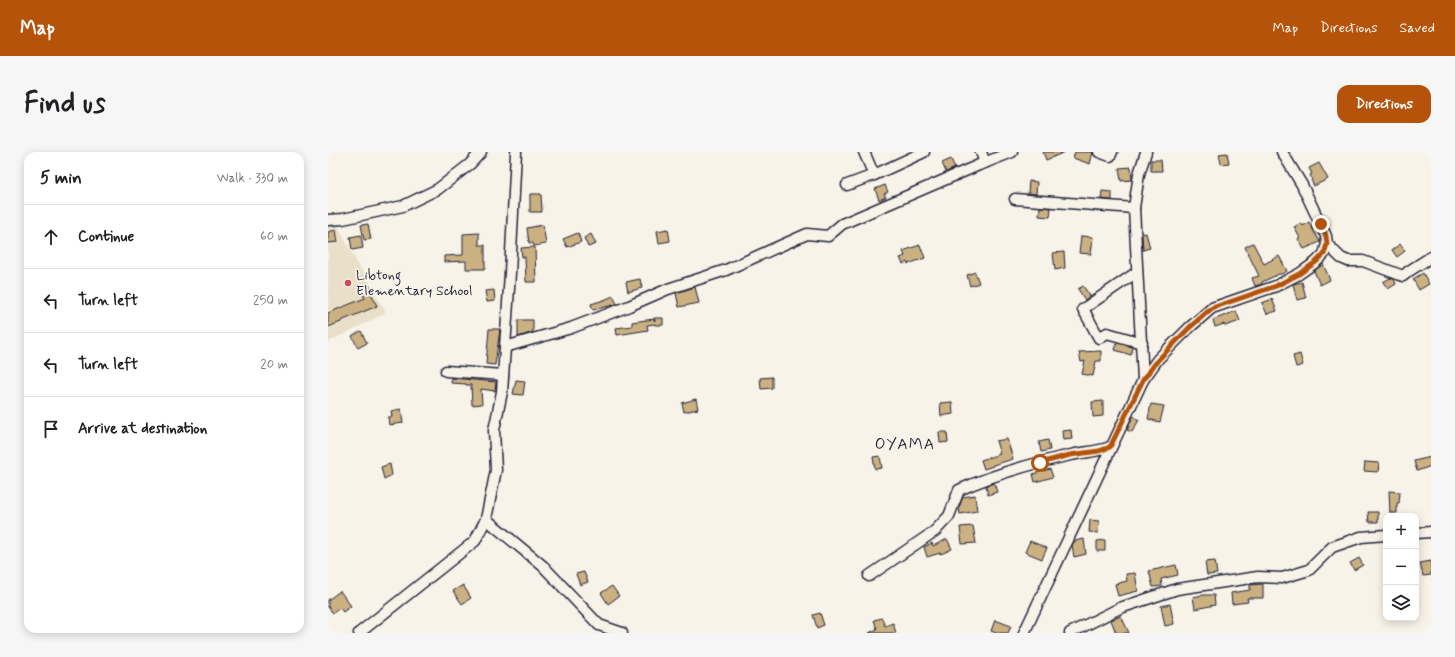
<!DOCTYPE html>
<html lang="en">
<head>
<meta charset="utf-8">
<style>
  :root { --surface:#fff; --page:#f6f6f6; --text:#202124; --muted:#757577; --line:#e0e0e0; --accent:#b45309 }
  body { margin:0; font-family:Mynerve,sans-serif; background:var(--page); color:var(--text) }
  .controls { position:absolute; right:12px; bottom:12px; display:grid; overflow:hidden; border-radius:8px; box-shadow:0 2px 10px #0003 }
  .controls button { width:36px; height:36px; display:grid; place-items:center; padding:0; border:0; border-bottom:1px solid var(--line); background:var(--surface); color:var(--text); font:20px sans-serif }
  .stop { position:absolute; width:12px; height:12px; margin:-9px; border:3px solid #b45309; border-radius:50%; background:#fff }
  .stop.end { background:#b45309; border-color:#fff; box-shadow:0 1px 4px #0008 }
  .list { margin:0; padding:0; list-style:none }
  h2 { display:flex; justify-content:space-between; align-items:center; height:52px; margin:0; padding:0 16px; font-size:17px }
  h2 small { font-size:13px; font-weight:400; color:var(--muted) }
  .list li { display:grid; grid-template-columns:26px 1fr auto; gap:12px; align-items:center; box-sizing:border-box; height:64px; padding:0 16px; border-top:1px solid var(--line) }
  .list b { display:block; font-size:15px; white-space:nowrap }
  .list em { font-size:13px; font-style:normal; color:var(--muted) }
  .icon { flex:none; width:22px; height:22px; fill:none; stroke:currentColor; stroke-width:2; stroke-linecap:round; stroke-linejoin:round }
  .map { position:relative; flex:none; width:1103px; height:481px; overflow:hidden; border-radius:12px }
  header { display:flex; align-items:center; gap:24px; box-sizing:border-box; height:56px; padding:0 20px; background:var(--accent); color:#fff }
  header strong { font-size:19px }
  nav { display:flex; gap:22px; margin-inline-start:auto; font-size:14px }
  .intro { display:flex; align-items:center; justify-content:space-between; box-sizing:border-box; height:96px; padding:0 24px }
  h1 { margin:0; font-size:28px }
  .button { padding:10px 18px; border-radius:12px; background:var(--accent); color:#fff; font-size:14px; font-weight:700 }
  main { display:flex; gap:24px; padding:0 24px }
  aside { flex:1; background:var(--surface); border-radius:12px; box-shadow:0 2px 10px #0003 }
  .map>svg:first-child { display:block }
  .built { fill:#eadfc9 }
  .building { fill:#cbb181; stroke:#22223b }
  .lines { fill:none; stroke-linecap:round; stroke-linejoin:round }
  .minor-casing { stroke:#22223b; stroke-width:13 }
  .minor { stroke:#f7f3e8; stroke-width:10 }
  .route { stroke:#b45309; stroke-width:5 }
  .poi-dot { fill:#d1495b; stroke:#f7f3e8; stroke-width:1.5 }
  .labels { text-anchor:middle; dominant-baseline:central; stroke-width:3.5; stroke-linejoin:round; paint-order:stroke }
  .poi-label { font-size:14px; fill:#22223b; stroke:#f7f3e8; text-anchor:start }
  .quarter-label { font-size:16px; letter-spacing:1px; fill:#22223b; stroke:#f7f3e8 }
</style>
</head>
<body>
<header>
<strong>Map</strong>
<nav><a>Map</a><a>Directions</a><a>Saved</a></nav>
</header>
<div class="intro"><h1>Find us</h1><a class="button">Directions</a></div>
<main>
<aside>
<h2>5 min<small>Walk · 330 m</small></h2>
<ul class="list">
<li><svg class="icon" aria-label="ahead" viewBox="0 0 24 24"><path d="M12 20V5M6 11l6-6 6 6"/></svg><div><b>Continue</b></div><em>60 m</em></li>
<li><svg class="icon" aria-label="left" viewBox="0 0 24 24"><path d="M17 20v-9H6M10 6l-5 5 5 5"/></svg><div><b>Turn left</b></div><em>250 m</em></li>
<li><svg class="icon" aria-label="left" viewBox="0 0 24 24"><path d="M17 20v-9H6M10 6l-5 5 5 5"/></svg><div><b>Turn left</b></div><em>20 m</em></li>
<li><svg class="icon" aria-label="arrive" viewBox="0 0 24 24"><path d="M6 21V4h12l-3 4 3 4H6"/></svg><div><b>Arrive at destination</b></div></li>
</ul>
</aside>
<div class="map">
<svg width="1103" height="481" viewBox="0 0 1103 481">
  <rect width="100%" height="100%" fill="#f7f3e8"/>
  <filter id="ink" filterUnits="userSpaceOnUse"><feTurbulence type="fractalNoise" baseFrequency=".025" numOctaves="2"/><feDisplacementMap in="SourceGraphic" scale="8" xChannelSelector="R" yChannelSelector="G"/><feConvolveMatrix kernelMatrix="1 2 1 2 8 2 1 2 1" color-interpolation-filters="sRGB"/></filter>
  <g filter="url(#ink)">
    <polygon class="built" points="9,72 23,100 58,161 0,190 0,73"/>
    <g class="building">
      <polygon points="715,0 737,0 718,8"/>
      <polygon points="747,0 765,0 762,12 745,6"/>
      <polygon points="899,1 901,11 893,12 891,2"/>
      <polygon points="623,7 627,16 618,20 614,11"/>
      <polygon points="823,8 833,8 834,19 823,19"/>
      <polygon points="991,11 1000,27 986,34 983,28 984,27 982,23 984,22 981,16"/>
      <polygon points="803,15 804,28 793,29 791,16"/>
      <polygon points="701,29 709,30 708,42 700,41"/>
      <polygon points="557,33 560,40 556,42 558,45 551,48 547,37"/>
      <polygon points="774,39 784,40 784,48 773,47"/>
      <polygon points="202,42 213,42 214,60 202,60"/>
      <polygon points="712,55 723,56 722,65 711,64"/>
      <polygon points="981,70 992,90 976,97 970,87 972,86 966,75 973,71 975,74"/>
      <polygon points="40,72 43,87 36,88 33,73"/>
      <polygon points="215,73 218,92 206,94 205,91 201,91 199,76"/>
      <polygon points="340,77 342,89 331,91 329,79"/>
      <polygon points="8,78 10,90 0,91 0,80"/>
      <polygon points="151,81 151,93 157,93 157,117 138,117 138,109 116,110 116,104 135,103 135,82"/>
      <polygon points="250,81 253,90 239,95 235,87"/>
      <polygon points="818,81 822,96 815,98 814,82"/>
      <polygon points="263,82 268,92 260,95 256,86"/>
      <polygon points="33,83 35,96 24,98 22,85"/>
      <polygon points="753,84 765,85 763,102 751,101"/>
      <polygon points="925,91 936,112 951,104 959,119 954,122 951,122 934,130 934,132 927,134 924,126 931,124 917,95"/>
      <polygon points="1072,92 1077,99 1069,105 1064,98"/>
      <polygon points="592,93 597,106 580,112 579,110 575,112 572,106 577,104 575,99"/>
      <polygon points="207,95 208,130 198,130 197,105 194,105 193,96"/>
      <polygon points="736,100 737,116 727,118 725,101"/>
      <polygon points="995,112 1002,128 992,133 986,119"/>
      <polygon points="647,120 651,131 642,134 639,123"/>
      <polygon points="1095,121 1101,132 1091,138 1085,127"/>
      <polygon points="1062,126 1066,127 1068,132 1060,137 1055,130"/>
      <polygon points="312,127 314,136 300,140 298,130"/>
      <polygon points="974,130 978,146 969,148 965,132"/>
      <polygon points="40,131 44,140 43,141 49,154 13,169 13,170 0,175 0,161 37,146 31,136"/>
      <polygon points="755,134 762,144 757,148 750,137"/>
      <polygon points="367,135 371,151 351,155 348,141"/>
      <polygon points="166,138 167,149 159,150 157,139"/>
      <polygon points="285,144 289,152 265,158 263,152 276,148"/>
      <polygon points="944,147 949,159 939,162 934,151"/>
      <polygon points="908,159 912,169 897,174 896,172 887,175 885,168"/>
      <polygon points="326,166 335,166 335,173 327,173 327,172 319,173 320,178 289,183 288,176 304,174 304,170 326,167 327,169"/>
      <polygon points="190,168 205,168 205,180 190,185"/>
      <polygon points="161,177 172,177 167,213 158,212"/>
      <polygon points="33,179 39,191 30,196 24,184"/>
      <polygon points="789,191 805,195 803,203 787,198"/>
      <polygon points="773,199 773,209 768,209 765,224 754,222 757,209 753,210 751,200"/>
      <polygon points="972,202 975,213 968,215 965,204"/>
      <polygon points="444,225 444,236 433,237 432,226"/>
      <polygon points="124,226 168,230 167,239 153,237 154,252 144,253 143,233 138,233 138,232 123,231"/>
      <polygon points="188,228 197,229 195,243 185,242"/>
      <polygon points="368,247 370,257 356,260 354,251"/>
      <polygon points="775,249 775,264 765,265 764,250"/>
      <polygon points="624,250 625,262 613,264 612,251"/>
      <polygon points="823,252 836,254 832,270 820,267"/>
      <polygon points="73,257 75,271 61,273 60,265 64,265 63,259"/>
      <polygon points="805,264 811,268 804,280 799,278"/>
      <polygon points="743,278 744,287 735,288 734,279"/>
      <polygon points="611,280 619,280 620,290 612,291"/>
      <polygon points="679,287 685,307 665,313 665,314 656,317 653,308 672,302 668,289"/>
      <polygon points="720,288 722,298 713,300 711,290"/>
      <polygon points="552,304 554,316 547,317 545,305"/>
      <polygon points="1103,305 1103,314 1089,319 1086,309"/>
      <polygon points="1037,310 1051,311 1050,320 1036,319"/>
      <polygon points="62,312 64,323 56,327 53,315"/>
      <polygon points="722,317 725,325 707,330 705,322"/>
      <polygon points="666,331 669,340 660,343 658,334"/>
      <polygon points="1061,339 1072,340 1071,351 1069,351 1069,361 1062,361"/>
      <polygon points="647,343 649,359 632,362 631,355 635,345"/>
      <polygon points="1040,360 1050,360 1050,370 1041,370"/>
      <polygon points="762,368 771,369 770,381 761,380"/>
      <polygon points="645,374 648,391 634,392 632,375"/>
      <polygon points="619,387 624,397 613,402 612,401 599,405 596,395 604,391 605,394"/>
      <polygon points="756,387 758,402 746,405 744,393 747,389"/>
      <polygon points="777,388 777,399 769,399 769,389"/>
      <polygon points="702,389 719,396 714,407 697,400"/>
      <polygon points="1031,406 1035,413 1026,418 1022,411"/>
      <polygon points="887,409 889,422 879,423 877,410"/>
      <polygon points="1103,409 1103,423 1095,424 1092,411"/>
      <polygon points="848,413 850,423 833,427 834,434 825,435 821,419"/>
      <polygon points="256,420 260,430 252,433 248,422"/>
      <polygon points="807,421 810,439 790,444 787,432 799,429 798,422"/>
      <polygon points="935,432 935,446 919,446 920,450 904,452 903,441 922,438 922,433"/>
      <polygon points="135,433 143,446 134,452 125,439"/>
      <polygon points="284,434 291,444 280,452 273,441"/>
      <polygon points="12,439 23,454 15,460 12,456 5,461 0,455 0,448"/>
      <polygon points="875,443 886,443 887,453 867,457 865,445"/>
      <polygon points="842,452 846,472 837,474 833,454"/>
      <polygon points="492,461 496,473 489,476 485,463"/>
      <polygon points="793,464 801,481 788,481 783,468"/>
      <polygon points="554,466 557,474 565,471 568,481 541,481 549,477 546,468"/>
      <polygon points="667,468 683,474 680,481 668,481 663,479"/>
    </g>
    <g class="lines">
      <g class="minor-casing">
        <g id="minor">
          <polyline points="536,0 546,23"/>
          <polyline points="653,0 657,11"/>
          <polyline points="771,0 782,4 784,0"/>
          <polyline points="519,33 546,23 596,0"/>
          <polyline points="687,47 806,56"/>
          <polyline points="0,68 15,67 75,54 110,37 142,12 153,0"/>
          <polyline points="999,92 1013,106 1020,109 1035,109 1075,124 1081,119 1103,105"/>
          <polyline points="809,120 755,157 771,186 779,181 814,191"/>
          <polyline points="177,195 243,176 301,154 340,137 398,118 479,82 500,84 514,72 651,13 684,0"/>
          <polyline points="118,219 175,223"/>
          <polyline points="815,228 806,56 811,22 818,0"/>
          <polyline points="158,367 215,414 271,473 294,481"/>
          <polyline points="1088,381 1103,380"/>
          <path d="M541,424L607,379L621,364L631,338C665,323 706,311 743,303C756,300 769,300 782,295"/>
          <polyline points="31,481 147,389 158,367 168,318 166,278 174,240 182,121 188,0"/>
          <polyline points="696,481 815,228 830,207 861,176 884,156 948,134 971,122 988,110 996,102 999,92 998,84 974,33 954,0"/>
          <polyline points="742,481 792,456 849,437 930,425 954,426 981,418 1004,395 1033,385 1058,383"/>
        </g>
      </g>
      <use href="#minor" class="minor"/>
    </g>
  </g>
  <g class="lines" filter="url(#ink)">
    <polyline class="route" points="712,311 742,303 771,299 782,295 815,228 830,208 861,176 884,156 948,134 971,122 988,110 996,102 999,92 998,84 993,72"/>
  </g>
  <circle class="poi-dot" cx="20" cy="131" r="4"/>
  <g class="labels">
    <g class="poi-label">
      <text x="28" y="123">Libtong<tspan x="28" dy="16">Elementary School</tspan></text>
    </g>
    <g class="quarter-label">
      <text x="577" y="292">OYAMA</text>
    </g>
  </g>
</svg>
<div class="controls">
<button>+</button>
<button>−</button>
<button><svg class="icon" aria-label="layers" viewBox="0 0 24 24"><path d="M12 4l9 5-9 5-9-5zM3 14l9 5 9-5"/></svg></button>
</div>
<div class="stop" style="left:712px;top:311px"></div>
<div class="stop end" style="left:993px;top:72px"></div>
</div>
</main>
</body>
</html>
